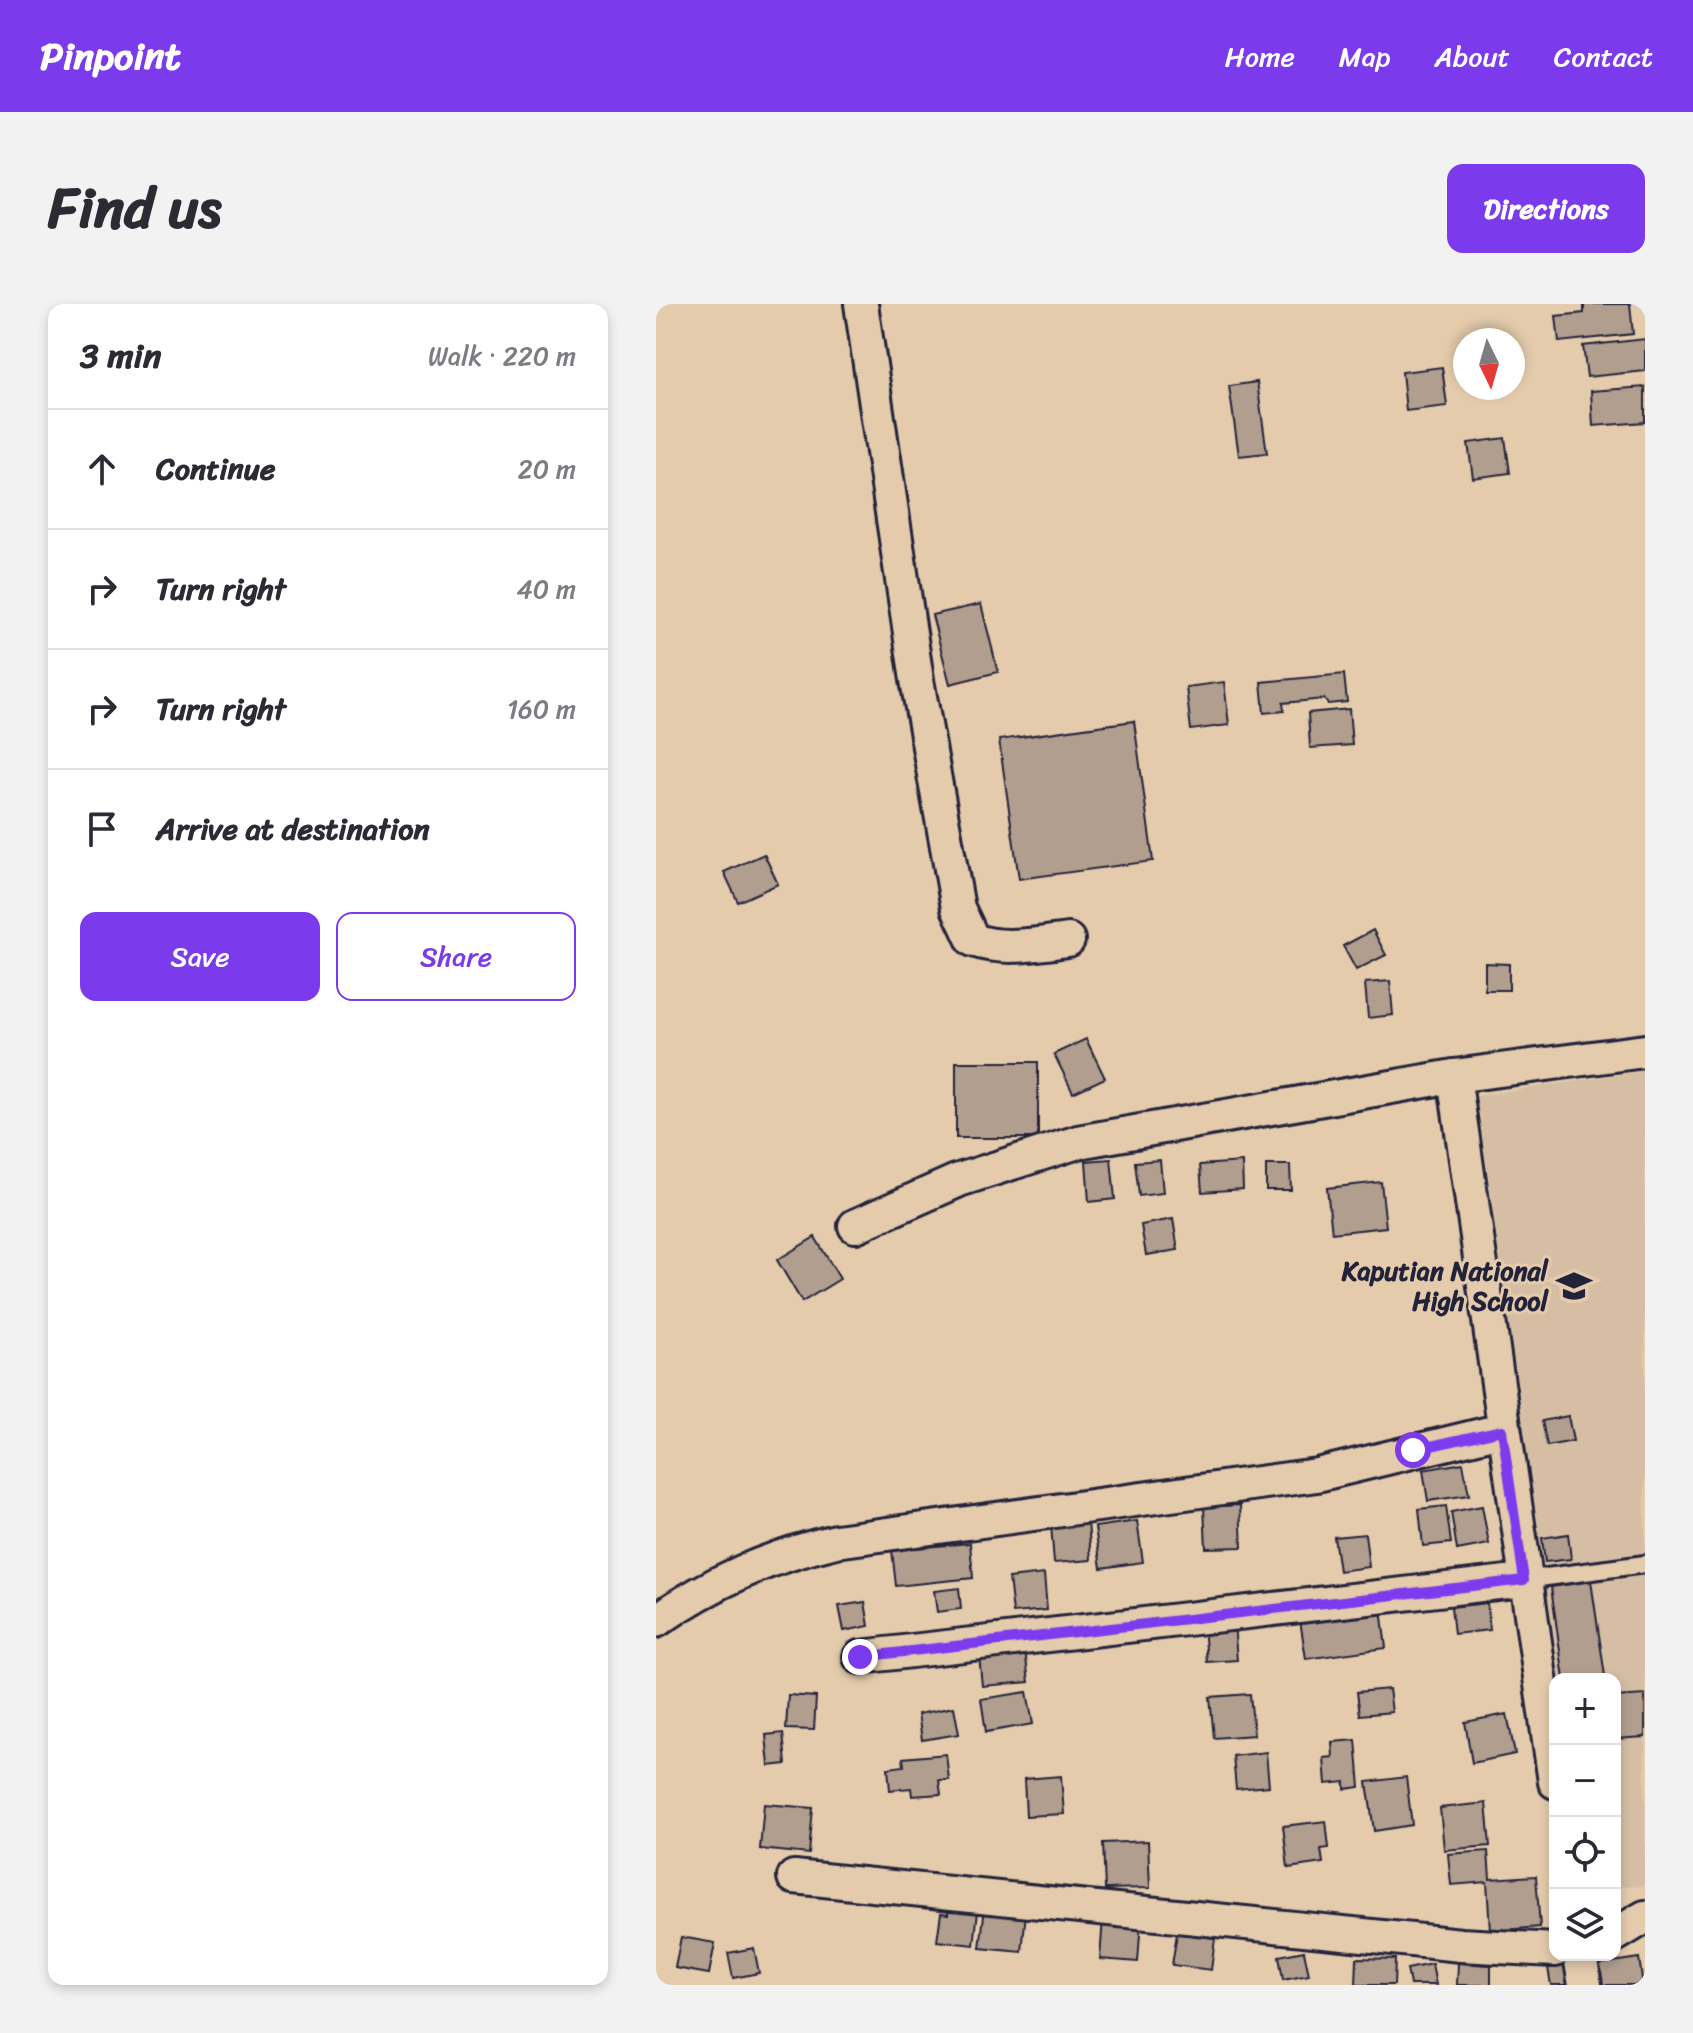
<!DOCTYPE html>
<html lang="en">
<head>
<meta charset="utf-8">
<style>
  :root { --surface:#fff; --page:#f2f2f3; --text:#2b2b33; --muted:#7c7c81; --line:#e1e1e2; --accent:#7c3aed }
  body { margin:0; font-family:Sriracha,sans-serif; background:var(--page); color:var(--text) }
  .controls { position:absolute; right:24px; bottom:24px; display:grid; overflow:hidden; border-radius:16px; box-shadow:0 4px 12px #0003 }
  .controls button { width:72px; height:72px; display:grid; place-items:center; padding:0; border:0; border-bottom:2px solid var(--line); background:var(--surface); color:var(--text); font:40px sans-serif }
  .compass { position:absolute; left:797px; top:24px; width:72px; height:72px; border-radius:50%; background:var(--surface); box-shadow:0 4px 12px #0003; rotate:175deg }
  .stop { position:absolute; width:24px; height:24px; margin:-18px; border:6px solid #7c3aed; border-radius:50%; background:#fff }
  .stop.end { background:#7c3aed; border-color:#fff; box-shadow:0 2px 8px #0008 }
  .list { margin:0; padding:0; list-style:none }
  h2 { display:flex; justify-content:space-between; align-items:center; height:104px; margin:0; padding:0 32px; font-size:34px }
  h2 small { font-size:26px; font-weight:400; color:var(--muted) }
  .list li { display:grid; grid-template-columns:52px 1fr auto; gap:24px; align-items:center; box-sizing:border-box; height:120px; padding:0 32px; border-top:2px solid var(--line) }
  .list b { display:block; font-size:30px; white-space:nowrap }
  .list em { font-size:26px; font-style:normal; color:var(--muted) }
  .actions { display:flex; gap:16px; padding:24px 32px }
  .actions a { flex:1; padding:18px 0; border:2px solid var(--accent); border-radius:16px; text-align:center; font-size:28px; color:var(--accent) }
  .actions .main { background:var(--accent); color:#fff }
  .icon { flex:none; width:44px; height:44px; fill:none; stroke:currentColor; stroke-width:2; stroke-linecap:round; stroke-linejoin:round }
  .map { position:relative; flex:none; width:989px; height:1681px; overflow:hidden; border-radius:16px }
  header { display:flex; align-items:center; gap:48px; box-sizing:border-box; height:112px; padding:0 40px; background:var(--accent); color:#fff }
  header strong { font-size:38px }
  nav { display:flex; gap:44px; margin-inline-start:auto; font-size:28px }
  .intro { display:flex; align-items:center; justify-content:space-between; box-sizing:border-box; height:192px; padding:0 48px }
  h1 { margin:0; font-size:56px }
  .button { padding:20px 36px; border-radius:16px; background:var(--accent); color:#fff; font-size:28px; font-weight:700 }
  main { display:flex; gap:48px; padding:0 48px }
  aside { flex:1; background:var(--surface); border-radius:16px; box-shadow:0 4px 12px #0003 }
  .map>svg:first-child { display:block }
  .built { fill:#d5bea3 }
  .building { fill:#b19e8e; stroke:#22223b; stroke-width:2 }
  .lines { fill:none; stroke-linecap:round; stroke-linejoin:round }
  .lane-casing { stroke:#22223b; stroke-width:22 }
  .street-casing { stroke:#22223b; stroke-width:38 }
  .lane { stroke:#e4cbac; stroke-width:16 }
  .street { stroke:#e4cbac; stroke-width:32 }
  .route { stroke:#7c3aed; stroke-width:10 }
  .labels { text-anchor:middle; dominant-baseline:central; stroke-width:6; stroke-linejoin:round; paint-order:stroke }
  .poi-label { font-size:26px; font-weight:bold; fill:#22223b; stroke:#e4cbac; text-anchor:end }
</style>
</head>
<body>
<header>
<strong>Pinpoint</strong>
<nav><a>Home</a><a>Map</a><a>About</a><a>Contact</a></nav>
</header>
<div class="intro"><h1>Find us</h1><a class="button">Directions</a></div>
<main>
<aside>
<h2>3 min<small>Walk · 220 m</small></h2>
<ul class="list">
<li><svg class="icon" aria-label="ahead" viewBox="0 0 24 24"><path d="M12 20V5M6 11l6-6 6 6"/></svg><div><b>Continue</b></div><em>20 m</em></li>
<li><svg class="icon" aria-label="right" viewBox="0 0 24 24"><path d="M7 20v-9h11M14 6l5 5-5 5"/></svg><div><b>Turn right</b></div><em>40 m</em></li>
<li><svg class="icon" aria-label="right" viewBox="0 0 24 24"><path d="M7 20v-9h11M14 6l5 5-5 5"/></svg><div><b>Turn right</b></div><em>160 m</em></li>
<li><svg class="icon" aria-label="arrive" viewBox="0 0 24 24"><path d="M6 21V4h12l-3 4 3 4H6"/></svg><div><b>Arrive at destination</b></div></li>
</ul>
<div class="actions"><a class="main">Save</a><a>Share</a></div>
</aside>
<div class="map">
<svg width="989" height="1681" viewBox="0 0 989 1681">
  <rect width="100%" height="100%" fill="#e4cbac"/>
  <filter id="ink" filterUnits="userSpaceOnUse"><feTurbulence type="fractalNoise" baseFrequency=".0125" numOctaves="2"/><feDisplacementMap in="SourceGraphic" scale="16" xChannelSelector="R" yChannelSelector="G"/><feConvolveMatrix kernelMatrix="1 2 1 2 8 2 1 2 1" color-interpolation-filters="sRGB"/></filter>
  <g filter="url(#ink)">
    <polygon class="built" points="989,767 989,1581 959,1583 959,1375 904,1375 821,792"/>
    <g class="building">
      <polygon points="928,0 974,0 977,30 903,38 900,12 928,9"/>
      <polygon points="989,35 989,67 931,73 927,42"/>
      <polygon points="786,63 791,102 750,107 746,68"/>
      <polygon points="601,78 611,149 583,152 573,82"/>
      <polygon points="989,83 989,118 937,122 935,87"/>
      <polygon points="849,134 854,169 817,174 812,139"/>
      <polygon points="325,300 342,368 294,380 276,311"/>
      <polygon points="688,370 691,398 672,400 668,395 627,399 628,407 608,409 605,378"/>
      <polygon points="568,378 573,421 535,426 530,383"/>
      <polygon points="693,405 696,441 654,444 652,409"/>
      <polygon points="478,417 497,557 363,575 343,436"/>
      <polygon points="108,550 122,580 82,598 68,568"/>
      <polygon points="717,626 730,651 700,666 687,642"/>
      <polygon points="829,659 853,660 853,686 829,686"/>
      <polygon points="734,677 737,711 712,714 709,679"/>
      <polygon points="430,735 449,774 417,789 398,750"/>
      <rect x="300" y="758" width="82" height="76"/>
      <polygon points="455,855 459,895 433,898 430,857"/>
      <polygon points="504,856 507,889 483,892 479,858"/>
      <polygon points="586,858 587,885 546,888 544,861"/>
      <polygon points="610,861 634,861 635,886 610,886"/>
      <polygon points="725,878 730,923 676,929 671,884"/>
      <polygon points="517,915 522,946 490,951 485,921"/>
      <polygon points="159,933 184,975 146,998 121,956"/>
      <polygon points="912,1112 917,1137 891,1142 886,1117"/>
      <polygon points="807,1159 813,1191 772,1197 767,1166"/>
      <polygon points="584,1201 586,1243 550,1244 548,1203"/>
      <polygon points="790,1202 795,1239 767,1242 763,1205"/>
      <polygon points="826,1202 833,1240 801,1246 795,1208"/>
      <polygon points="432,1217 435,1256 398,1259 395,1221"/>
      <polygon points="481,1217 487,1258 445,1264 439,1223"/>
      <polygon points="709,1230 713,1263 683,1267 678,1233"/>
      <polygon points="912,1230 915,1255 889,1258 886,1234"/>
      <polygon points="314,1239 317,1274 240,1282 236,1246"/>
      <polygon points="388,1270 391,1306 357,1309 353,1274"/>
      <polygon points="935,1277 949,1372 908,1375 895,1283"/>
      <polygon points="303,1284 305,1305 281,1308 278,1287"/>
      <polygon points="209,1298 213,1322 188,1327 183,1302"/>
      <polygon points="831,1299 834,1326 798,1330 795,1303"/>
      <polygon points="725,1305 730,1344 650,1355 644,1316"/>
      <polygon points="578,1319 581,1356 551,1358 548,1322"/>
      <polygon points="369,1347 373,1378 326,1382 323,1351"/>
      <polygon points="733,1385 736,1408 704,1411 701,1388"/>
      <polygon points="371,1388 377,1420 330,1428 325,1395"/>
      <polygon points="594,1390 598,1431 558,1434 554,1393"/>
      <polygon points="132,1391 160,1393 158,1426 130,1425"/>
      <polygon points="989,1391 989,1433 959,1435 959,1393"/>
      <polygon points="298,1403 303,1430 266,1436 262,1410"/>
      <polygon points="851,1410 859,1450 816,1459 809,1418"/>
      <polygon points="127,1429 130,1460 113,1462 110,1431"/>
      <polygon points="700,1436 704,1483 689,1485 689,1478 670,1480 668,1454 677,1453 676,1438"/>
      <polygon points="610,1448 613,1482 580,1485 577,1452"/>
      <polygon points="290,1450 293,1476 283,1476 285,1490 256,1492 255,1484 234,1486 232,1464 248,1462 247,1454"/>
      <polygon points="405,1472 408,1510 370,1512 368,1475"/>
      <polygon points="750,1473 756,1521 718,1527 711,1478"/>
      <polygon points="830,1499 834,1542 788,1546 784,1504"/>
      <polygon points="108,1500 157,1504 153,1550 104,1545"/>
      <polygon points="670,1517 673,1544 665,1545 667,1559 632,1564 627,1522"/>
      <polygon points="492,1537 494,1584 449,1585 447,1539"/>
      <polygon points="832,1547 834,1575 880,1572 884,1623 834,1627 831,1578 795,1581 792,1550"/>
      <polygon points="293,1603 322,1607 318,1641 281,1637 285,1609 292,1610"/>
      <polygon points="329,1603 370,1608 366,1648 324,1644"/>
      <polygon points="447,1614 485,1617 482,1658 444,1655"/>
      <polygon points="521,1629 559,1634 555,1666 516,1661"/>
      <polygon points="25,1633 59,1639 53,1670 19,1664"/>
      <polygon points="98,1644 103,1669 77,1674 72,1649"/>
      <polygon points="648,1647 653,1671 627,1676 623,1652"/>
      <polygon points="701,1654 739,1655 738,1681 700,1681"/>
      <polygon points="983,1654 987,1681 945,1681 943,1660"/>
      <polygon points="802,1659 835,1661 835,1681 801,1681"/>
      <polygon points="776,1660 780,1681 754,1681 751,1665"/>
      <polygon points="911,1662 913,1681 895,1681 892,1664"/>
    </g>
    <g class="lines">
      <g class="lane-casing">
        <polyline id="lane" points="868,1276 989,1260"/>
      </g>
      <g class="street-casing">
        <g id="street">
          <path d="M205,0L261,376L302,604L317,636C347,647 381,640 412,636"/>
          <polyline points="798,772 899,1478"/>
          <polyline points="199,922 303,876 422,838 798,772 989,747"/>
          <path d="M0,1317C57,1277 113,1253 180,1237L661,1171L846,1126"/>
          <polyline points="204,1353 868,1276"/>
          <polyline points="138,1573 805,1641 899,1646"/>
          <polyline points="959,1631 989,1613"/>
          <polyline points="924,1651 929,1681"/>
        </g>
      </g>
      <use href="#lane" class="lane"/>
      <use href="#street" class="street"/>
    </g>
  </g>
  <g class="lines" filter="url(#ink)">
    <polyline class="route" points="204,1353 868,1276 846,1126 757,1146"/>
  </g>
  <defs>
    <g id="school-bare" transform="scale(2.76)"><path d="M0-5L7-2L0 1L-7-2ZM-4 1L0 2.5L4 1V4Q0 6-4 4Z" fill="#22223b" stroke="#e4cbac" stroke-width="2.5" paint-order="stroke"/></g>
  </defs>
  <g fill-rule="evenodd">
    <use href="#school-bare" x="918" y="982"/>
  </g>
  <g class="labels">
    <g class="poi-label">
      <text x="892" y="967">Kaputian National<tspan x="892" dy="30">High School</tspan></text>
    </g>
  </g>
</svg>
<div class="controls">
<button>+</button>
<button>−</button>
<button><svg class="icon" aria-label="locate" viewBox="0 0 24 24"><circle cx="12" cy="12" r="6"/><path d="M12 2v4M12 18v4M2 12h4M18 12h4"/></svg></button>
<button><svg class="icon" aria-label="layers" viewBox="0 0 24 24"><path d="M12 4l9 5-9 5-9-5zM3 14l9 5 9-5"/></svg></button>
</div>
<svg class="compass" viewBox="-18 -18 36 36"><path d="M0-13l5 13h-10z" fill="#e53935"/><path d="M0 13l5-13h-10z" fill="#7c7c81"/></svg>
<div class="stop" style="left:757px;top:1146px"></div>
<div class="stop end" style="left:204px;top:1353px"></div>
</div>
</main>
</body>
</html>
